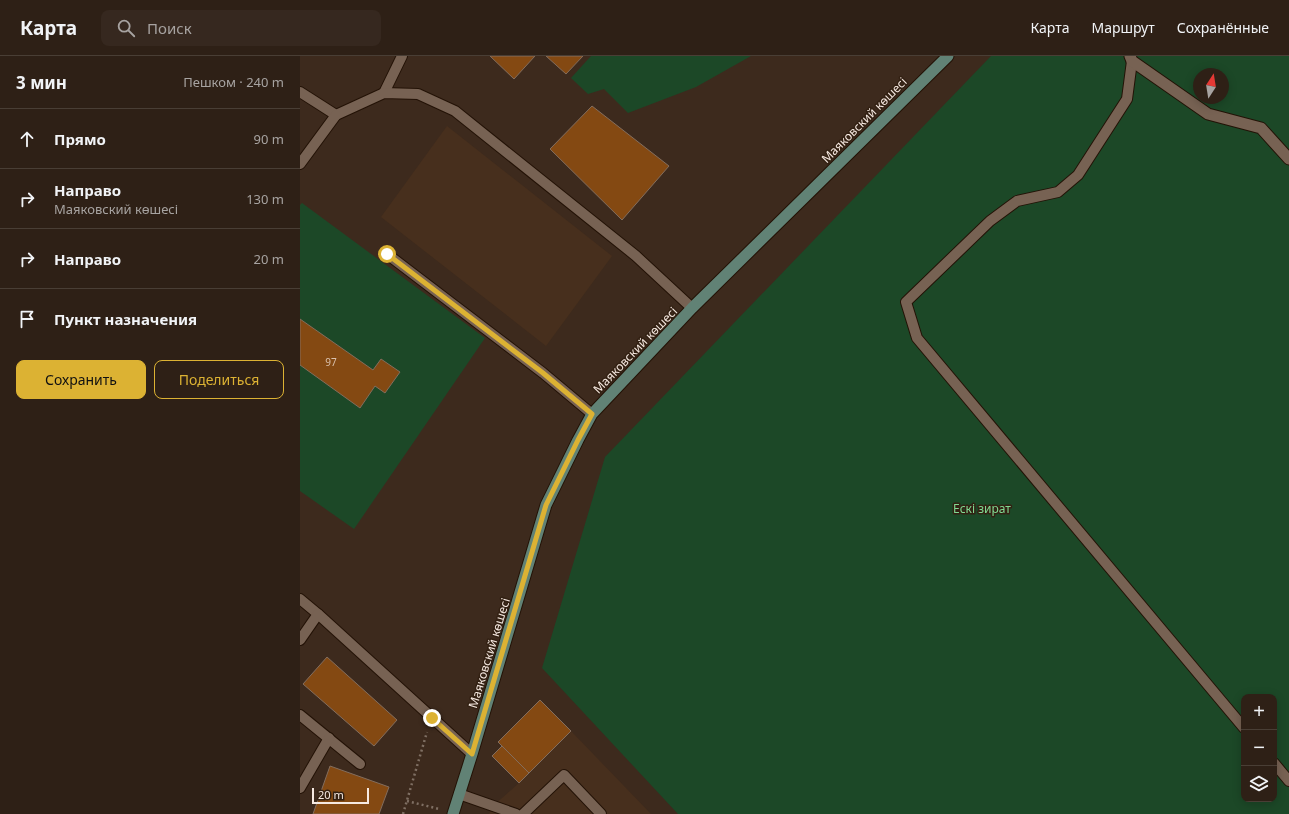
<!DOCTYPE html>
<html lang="ru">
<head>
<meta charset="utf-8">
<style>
  :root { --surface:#2e2016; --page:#36281f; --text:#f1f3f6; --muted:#a7a3a1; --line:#493e35; --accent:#dcb233 }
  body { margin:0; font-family:"Noto Sans",sans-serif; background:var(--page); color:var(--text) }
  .controls { position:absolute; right:12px; bottom:12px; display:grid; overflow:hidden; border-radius:8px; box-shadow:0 2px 10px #0003 }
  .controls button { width:36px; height:36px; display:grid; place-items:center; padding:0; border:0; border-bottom:1px solid var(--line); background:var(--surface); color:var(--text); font:20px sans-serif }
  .compass { position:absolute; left:893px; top:12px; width:36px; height:36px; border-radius:50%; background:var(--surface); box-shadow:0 2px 10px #0003; rotate:12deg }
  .scale { position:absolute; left:12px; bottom:10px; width:57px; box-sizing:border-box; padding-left:4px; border:2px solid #f6e9e1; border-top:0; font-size:11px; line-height:14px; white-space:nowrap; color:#f6e9e1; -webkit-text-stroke:3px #332113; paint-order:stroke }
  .stop { position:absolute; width:12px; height:12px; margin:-9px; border:3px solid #dcb233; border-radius:50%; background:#fff }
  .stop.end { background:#dcb233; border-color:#fff; box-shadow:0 1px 4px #0008 }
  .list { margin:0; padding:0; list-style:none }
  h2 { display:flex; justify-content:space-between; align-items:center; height:52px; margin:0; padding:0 16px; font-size:17px }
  h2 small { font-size:13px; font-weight:400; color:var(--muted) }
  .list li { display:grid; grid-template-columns:26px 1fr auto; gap:12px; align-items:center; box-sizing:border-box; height:60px; padding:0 16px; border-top:1px solid var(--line) }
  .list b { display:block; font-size:15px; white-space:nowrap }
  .list p { margin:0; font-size:13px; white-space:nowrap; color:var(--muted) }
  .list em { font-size:13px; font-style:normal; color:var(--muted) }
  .actions { display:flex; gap:8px; padding:12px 16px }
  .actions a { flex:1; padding:9px 0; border:1px solid var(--accent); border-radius:8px; text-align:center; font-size:14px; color:var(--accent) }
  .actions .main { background:var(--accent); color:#111 }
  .icon { flex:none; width:22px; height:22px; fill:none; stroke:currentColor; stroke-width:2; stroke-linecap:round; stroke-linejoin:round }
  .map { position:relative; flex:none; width:989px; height:758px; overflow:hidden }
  header { display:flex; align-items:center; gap:24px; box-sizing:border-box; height:56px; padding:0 20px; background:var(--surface); border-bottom:1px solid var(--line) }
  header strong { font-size:19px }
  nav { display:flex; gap:22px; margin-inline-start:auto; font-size:14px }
  .search { width:280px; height:36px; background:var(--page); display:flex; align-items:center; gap:10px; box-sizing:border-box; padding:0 14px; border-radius:8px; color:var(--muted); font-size:15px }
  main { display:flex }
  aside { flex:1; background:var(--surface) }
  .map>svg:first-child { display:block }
  .built { fill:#472f1d }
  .green { fill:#1c4827; fill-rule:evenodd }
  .building { fill:#844912; stroke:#836d5d }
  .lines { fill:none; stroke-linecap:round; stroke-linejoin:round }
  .service-casing { stroke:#231206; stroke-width:12 }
  .minor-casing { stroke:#231206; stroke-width:13 }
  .secondary-casing { stroke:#231206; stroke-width:13 }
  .path { stroke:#7f6f63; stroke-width:2.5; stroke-dasharray:2 3; stroke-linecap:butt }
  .service { stroke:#776253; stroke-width:10 }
  .minor { stroke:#776253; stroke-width:11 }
  .secondary { stroke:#618275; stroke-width:11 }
  .route { stroke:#dcb233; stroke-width:5 }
  .labels { text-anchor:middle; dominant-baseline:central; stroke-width:3; stroke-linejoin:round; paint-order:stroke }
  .number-label { font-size:10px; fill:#dac1ad }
  .street-label { font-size:12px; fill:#f6e9e1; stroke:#332113 }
  .park-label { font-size:12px; fill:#80da92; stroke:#332113 }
</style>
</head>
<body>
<header>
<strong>Карта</strong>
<div class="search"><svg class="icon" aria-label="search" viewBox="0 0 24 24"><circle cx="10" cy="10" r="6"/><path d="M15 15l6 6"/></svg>Поиск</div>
<nav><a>Карта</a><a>Маршрут</a><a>Сохранённые</a></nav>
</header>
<main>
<aside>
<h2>3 мин<small>Пешком · 240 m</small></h2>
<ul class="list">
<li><svg class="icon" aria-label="ahead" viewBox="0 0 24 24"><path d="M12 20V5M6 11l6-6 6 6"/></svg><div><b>Прямо</b></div><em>90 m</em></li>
<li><svg class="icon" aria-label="right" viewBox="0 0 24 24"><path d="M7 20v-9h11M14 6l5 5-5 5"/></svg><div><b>Направо</b><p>Маяковский көшесі</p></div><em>130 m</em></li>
<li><svg class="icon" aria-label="right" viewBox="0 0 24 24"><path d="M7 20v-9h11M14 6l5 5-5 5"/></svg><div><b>Направо</b></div><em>20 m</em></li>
<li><svg class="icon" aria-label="arrive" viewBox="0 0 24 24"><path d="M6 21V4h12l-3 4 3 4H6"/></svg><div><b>Пункт назначения</b></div></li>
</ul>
<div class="actions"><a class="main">Сохранить</a><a>Поделиться</a></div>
</aside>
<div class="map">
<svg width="989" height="758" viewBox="0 0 989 758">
  <rect width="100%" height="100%" fill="#3d2a1d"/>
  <g class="built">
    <polygon points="147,70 312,200 246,290 81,161"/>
    <polygon points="271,675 351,758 189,758 193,750 219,727"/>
  </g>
  <g class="green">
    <polygon points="291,0 451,0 396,31 328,57 304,33 288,38 271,22"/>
    <path d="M691,0H989V758H378L242,612L305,401ZM899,18H923V42H899ZM944,641H974V743H944Z"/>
    <polygon points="2,147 185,282 54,473 0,435 0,149"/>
  </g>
  <g class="building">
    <polygon points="190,0 235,0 214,23"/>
    <polygon points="246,0 283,0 266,18"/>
    <polygon points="292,50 369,110 322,164 250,93"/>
    <polygon points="0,263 73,314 81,303 100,316 85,337 75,330 60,352 0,309"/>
    <polygon points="27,601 97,664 74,690 3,628"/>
    <polygon points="240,644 271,675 229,717 198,686"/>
    <polygon points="202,690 229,717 219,727 192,700"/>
    <polygon points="30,710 89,731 79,758 13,758"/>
  </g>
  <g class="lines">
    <g class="service-casing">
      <g id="service">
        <polyline points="832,5 827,43 778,119 758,136 717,145 690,165 606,246 617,282 944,672"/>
        <polyline points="0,36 36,59"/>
        <polyline points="84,37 102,0"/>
        <polyline points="0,108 36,59 84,37 118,38 155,55 336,200 392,252"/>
        <polyline points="87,198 243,317 292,358"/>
        <polyline points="0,543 18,558"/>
        <polyline points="0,584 18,558 172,698"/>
        <polyline points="0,659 60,708"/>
        <polyline points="974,707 989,725"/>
        <polyline points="0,732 29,682"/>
        <polyline points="159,738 216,758"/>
        <polyline points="223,758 264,719 301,758"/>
      </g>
    </g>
    <g class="minor-casing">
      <polyline id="minor" points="830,0 832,5 908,58 961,72 989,103"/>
    </g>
    <g class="secondary-casing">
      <polyline id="secondary" points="153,758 172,698 246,449 278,384 292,358 392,252 648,0"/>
    </g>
    <g class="path">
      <polyline points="107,745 139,753"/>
      <polyline points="103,758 127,676"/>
    </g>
    <use href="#service" class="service"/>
    <use href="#minor" class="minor"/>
    <use href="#secondary" class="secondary"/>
  </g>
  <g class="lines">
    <polyline class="route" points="87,198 243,317 292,358 278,384 246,449 172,698 132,662"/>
  </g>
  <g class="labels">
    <g class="number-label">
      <text x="31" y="306">97</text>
    </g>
    <g class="street-label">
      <text transform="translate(564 64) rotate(-45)">Маяковский көшесі</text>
      <text transform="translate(335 294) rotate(-46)">Маяковский көшесі</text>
      <text transform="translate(189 597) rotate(-73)">Маяковский көшесі</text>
    </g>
    <g class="park-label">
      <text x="682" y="452">Ескі зират</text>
    </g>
  </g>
</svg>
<div class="controls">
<button>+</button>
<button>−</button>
<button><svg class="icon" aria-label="layers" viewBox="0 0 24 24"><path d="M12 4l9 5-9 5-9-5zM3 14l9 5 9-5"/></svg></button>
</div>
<svg class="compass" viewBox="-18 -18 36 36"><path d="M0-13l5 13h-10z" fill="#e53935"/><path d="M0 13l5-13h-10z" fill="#a7a3a1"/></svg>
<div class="scale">20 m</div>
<div class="stop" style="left:87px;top:198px"></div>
<div class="stop end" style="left:132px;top:662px"></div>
</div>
</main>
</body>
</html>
